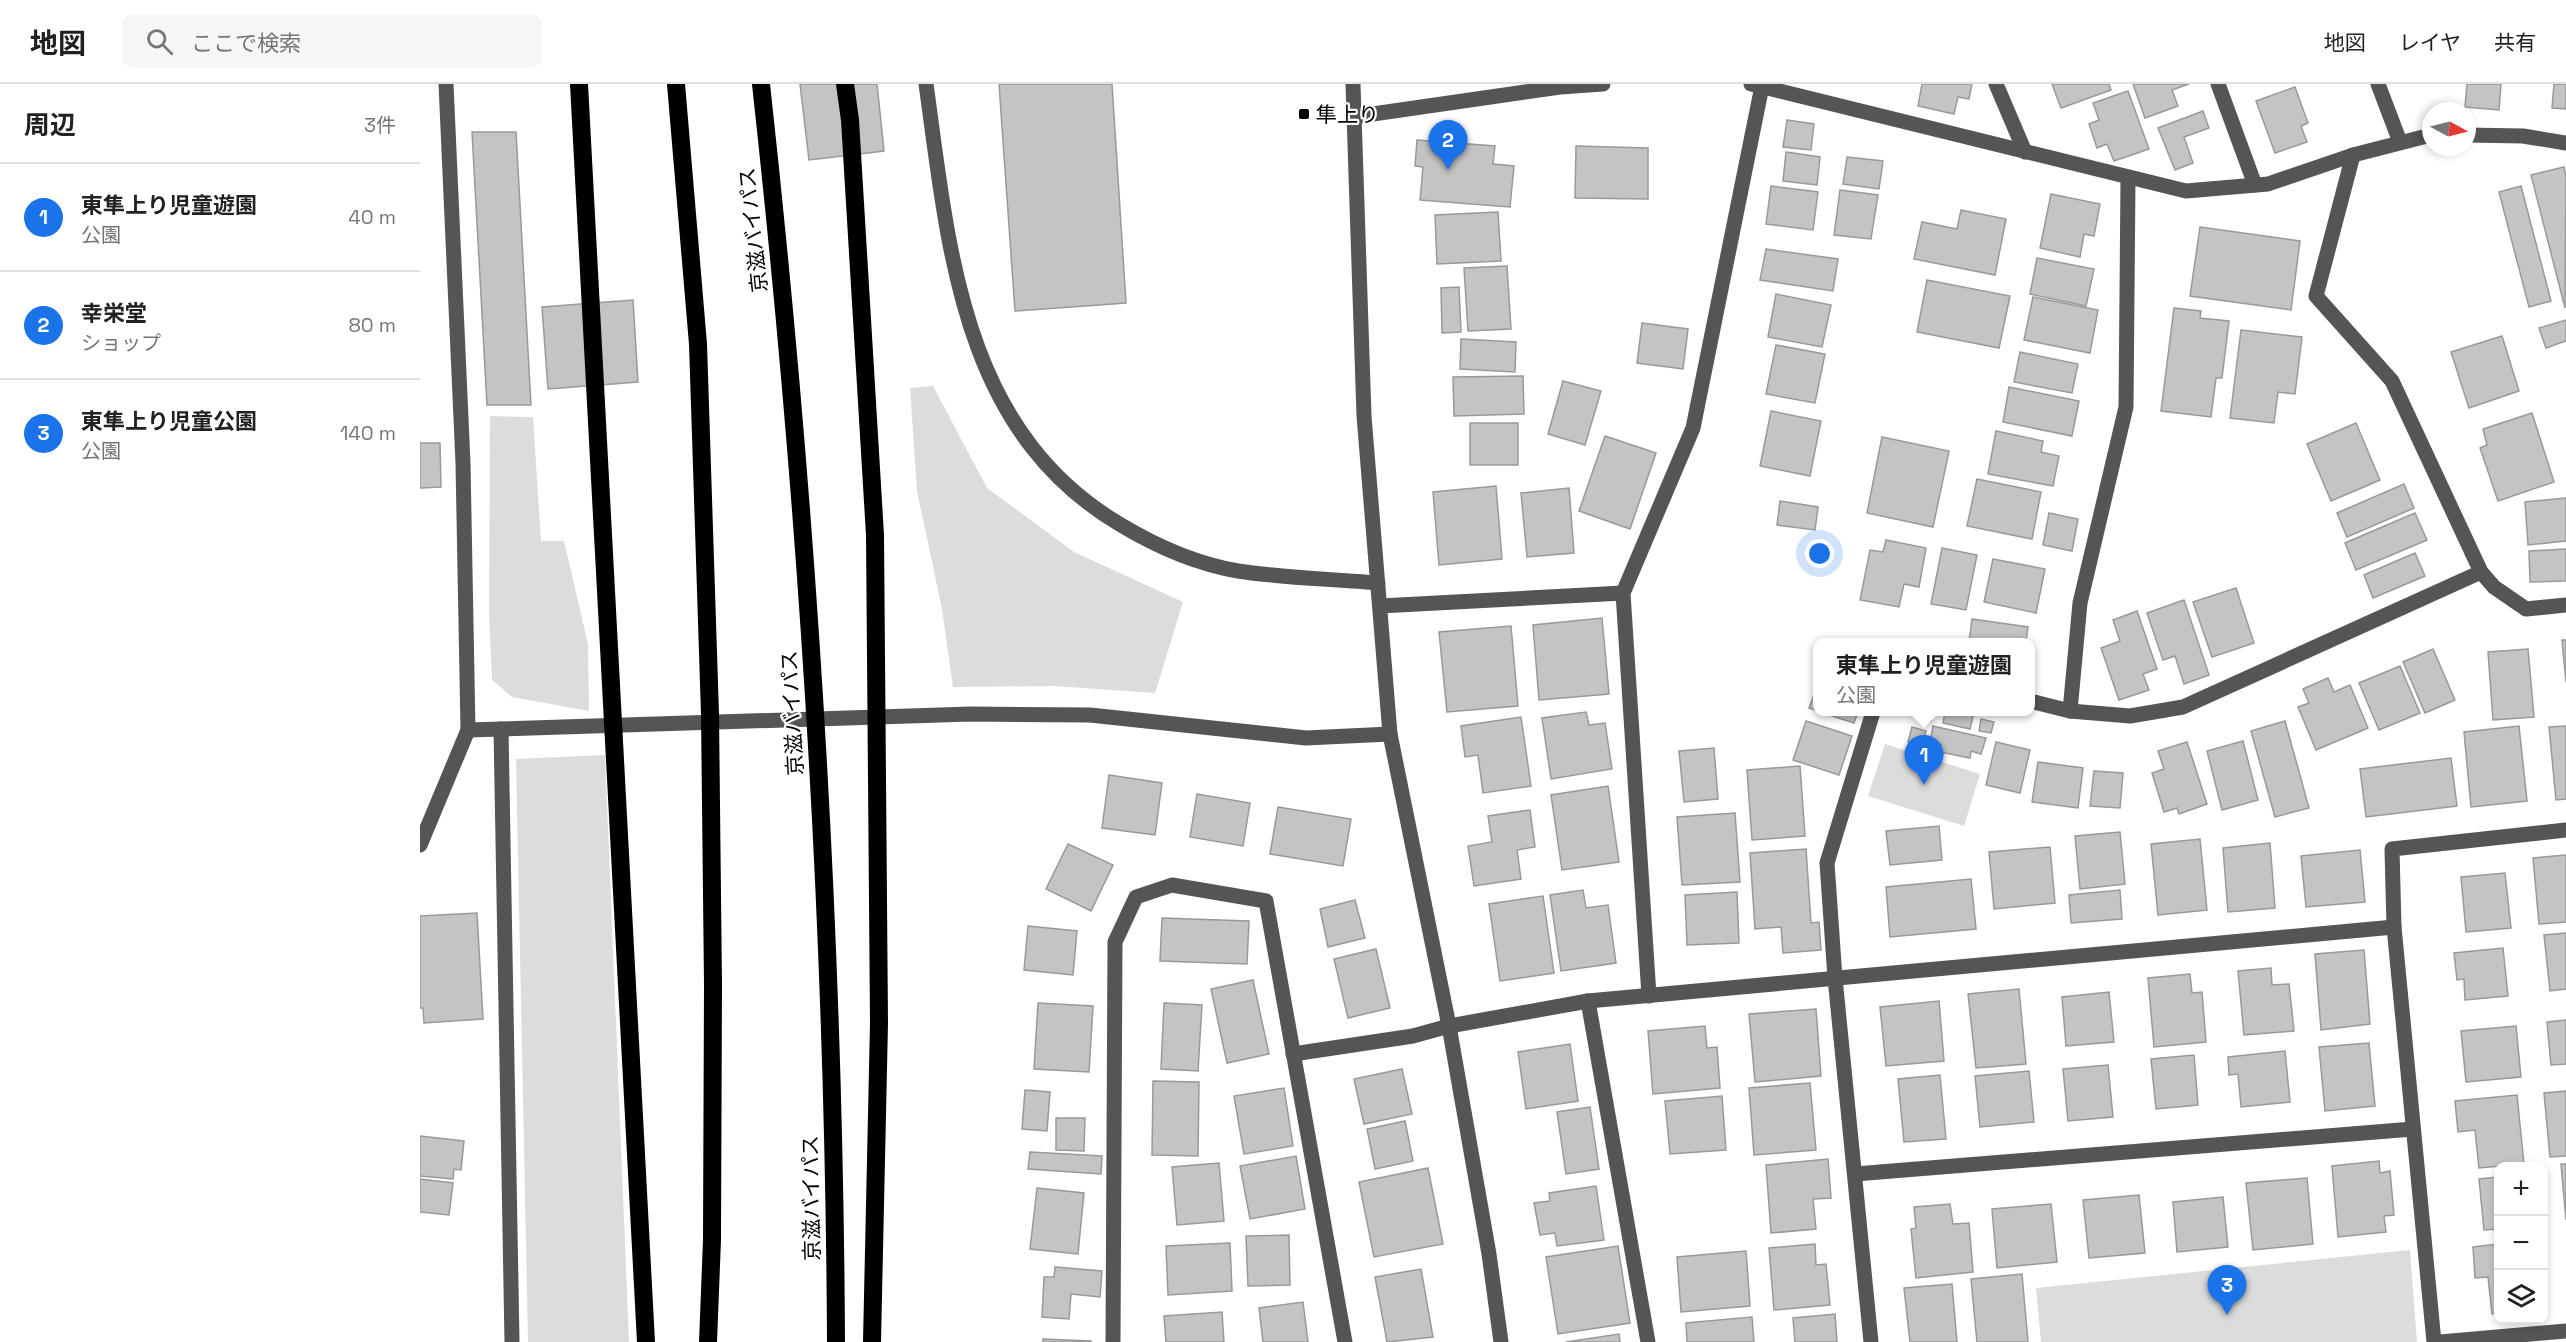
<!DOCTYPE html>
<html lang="ja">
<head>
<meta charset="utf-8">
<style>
  :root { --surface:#fff; --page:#f6f6f6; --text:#202124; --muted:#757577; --line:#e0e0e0; --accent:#1a73e8 }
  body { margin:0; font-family:"Space Grotesk","Noto Sans JP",sans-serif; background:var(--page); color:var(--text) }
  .controls { position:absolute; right:18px; bottom:18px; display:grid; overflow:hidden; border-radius:12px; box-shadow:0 3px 9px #0003 }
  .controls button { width:54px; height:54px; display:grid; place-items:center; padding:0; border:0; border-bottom:2px solid var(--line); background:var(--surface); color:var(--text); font:30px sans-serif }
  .compass { position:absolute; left:2002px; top:18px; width:54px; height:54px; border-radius:50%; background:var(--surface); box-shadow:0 3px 9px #0003; rotate:97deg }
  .you { position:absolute; left:1400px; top:470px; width:21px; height:21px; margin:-15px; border:4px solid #fff; border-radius:50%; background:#1a73e8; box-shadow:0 0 0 9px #1a73e833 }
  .badge { display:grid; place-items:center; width:39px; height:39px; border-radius:50%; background:var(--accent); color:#fff; font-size:20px; font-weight:700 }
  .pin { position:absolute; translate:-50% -50px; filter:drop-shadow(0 2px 3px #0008) }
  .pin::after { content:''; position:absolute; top:32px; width:21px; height:18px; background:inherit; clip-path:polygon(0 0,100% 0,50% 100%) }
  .popup { position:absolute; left:1393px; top:554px; width:222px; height:78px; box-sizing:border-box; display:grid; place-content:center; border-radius:12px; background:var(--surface); filter:drop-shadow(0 2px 4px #0005); font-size:20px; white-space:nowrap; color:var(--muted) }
  .popup b { font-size:22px; color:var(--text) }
  .popup::after { content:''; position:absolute; left:50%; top:100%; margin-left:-12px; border:12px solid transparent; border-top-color:var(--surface) }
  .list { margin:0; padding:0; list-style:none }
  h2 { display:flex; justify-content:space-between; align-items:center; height:78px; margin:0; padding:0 24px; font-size:26px }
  h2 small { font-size:20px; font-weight:400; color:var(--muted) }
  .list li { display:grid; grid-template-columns:39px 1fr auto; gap:18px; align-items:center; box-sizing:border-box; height:108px; padding:0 24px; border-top:2px solid var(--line) }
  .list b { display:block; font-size:22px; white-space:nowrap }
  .list p { margin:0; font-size:20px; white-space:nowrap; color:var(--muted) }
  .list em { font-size:20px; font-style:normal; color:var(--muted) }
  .icon { flex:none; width:33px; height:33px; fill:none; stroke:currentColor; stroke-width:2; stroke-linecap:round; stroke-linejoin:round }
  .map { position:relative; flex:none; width:2146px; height:1258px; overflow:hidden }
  header { display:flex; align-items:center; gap:36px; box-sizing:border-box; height:84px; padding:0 30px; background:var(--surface); border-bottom:2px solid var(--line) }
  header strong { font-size:28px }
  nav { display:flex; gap:33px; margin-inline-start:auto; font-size:21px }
  .search { width:420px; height:54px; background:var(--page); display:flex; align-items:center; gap:15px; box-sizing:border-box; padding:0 21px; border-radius:12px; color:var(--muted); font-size:22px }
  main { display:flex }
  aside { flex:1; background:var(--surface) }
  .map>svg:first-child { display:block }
  .green { fill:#dcdcdc }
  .building { fill:#c4c4c4; stroke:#999; stroke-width:1.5 }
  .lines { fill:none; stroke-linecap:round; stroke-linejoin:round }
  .minor { stroke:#555; stroke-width:15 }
  .highway { stroke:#000; stroke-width:18 }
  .poi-dot { fill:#000; stroke:#fff; stroke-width:2 }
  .labels { text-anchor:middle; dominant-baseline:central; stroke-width:4.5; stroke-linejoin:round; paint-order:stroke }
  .poi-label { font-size:21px; fill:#000; stroke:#fff; text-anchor:start }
  .street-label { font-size:21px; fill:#000; stroke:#fff }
</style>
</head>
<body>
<header>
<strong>地図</strong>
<div class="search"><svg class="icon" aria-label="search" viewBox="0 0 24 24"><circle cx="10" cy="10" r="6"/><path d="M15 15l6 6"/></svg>ここで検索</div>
<nav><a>地図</a><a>レイヤ</a><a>共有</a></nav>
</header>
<main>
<aside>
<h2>周辺<small>3件</small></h2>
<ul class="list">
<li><span class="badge">1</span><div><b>東隼上り児童遊園</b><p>公園</p></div><em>40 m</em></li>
<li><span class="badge">2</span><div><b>幸栄堂</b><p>ショップ</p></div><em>80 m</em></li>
<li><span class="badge">3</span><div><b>東隼上り児童公園</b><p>公園</p></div><em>140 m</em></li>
</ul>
</aside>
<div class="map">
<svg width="2146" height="1258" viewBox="0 0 2146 1258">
  <rect width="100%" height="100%" fill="#fff"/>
  <g class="green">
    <polygon points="513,302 567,404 654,468 763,518 735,609 634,602 533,603 522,525 497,407 490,304"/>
    <polygon points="70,332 113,333 121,457 144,457 168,560 169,627 92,613 72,596 69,530"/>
    <polygon points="1465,660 1560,690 1544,742 1448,712"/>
    <polygon points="185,671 209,1258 108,1258 96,675"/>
    <polygon points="1990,1166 1997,1258 1621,1258 1616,1204"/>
  </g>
  <g class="building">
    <polygon points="380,0 457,0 464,67 389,76"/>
    <polygon points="579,0 692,0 706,219 595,227"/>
    <polygon points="1502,0 1552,0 1549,15 1538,13 1534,30 1498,22"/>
    <polygon points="1632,0 1689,0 1691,6 1641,24"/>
    <polygon points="1713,0 1769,0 1752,6 1758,22 1725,34"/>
    <polygon points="2047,0 2081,0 2079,26 2045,23"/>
    <polygon points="2134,0 2146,0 2146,25 2132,24"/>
    <polygon points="1875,3 1888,39 1881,42 1887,58 1855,69 1836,17"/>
    <polygon points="1708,7 1729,65 1694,77 1687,60 1677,64 1669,40 1679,36 1673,19"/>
    <polygon points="1783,27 1789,44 1764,53 1773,79 1755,86 1738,44"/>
    <polygon points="1367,36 1394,40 1391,66 1363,63"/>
    <polygon points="52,48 96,48 111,321 67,321"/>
    <polygon points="997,56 1075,62 1073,80 1094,82 1090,123 1000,116 1003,83 995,82"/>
    <polygon points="1156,62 1228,64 1228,115 1155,114"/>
    <polygon points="1366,68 1400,73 1397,101 1363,97"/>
    <polygon points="1427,73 1463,77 1459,105 1423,100"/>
    <polygon points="2144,83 2146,93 2145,224 2111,91"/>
    <polygon points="1351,102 1398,108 1393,146 1346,140"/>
    <polygon points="2101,102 2131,217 2109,223 2079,108"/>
    <polygon points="1420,106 1458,111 1451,155 1414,151"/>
    <polygon points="1631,110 1680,120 1674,152 1664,150 1660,173 1620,164"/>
    <polygon points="1541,126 1586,135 1575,191 1494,175 1502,138 1537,145"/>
    <polygon points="1078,128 1081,177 1017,180 1015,131"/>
    <polygon points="1780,143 1880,157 1871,226 1770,212"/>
    <polygon points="1346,165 1418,175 1413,207 1340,196"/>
    <polygon points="1617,174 1674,185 1666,222 1610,210"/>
    <polygon points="1087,182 1091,245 1048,247 1044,184"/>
    <polygon points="1507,196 1590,212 1579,264 1497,248"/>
    <polygon points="1039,203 1041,248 1022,249 1021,204"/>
    <polygon points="1356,210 1411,221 1402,263 1348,253"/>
    <polygon points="1613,213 1678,226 1670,269 1604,256"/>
    <polygon points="213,216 218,298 128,305 122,223"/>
    <polygon points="1754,224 1781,227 1780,234 1809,237 1802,294 1796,294 1791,333 1741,327"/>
    <polygon points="2146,236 2146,257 2126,264 2119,244"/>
    <polygon points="1222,239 1268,245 1263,285 1217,279"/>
    <polygon points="1821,246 1882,253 1875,310 1858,308 1854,339 1810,334"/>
    <polygon points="2082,252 2099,307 2049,324 2031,268"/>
    <polygon points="1041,255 1096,258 1095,288 1040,285"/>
    <polygon points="1356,261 1405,270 1395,319 1346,310"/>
    <polygon points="1600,268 1658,280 1652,309 1594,298"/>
    <polygon points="1103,292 1104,330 1034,332 1033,293"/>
    <polygon points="1143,297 1181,307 1165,361 1128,350"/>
    <polygon points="1589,303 1659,317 1652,352 1583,338"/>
    <polygon points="1351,327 1401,337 1390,392 1340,382"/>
    <polygon points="2112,329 2134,398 2078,417 2060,364 2067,361 2063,345"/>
    <rect x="1050" y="339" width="48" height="42"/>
    <polygon points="1936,339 1960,396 1911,417 1887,360"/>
    <polygon points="1576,347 1623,357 1621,368 1639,372 1633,402 1568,390"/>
    <polygon points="1185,352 1236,369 1210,445 1159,427"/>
    <polygon points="1462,353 1529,367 1513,443 1447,429"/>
    <polygon points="0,359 20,359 21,403 0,404"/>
    <polygon points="1557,395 1621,408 1612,455 1547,442"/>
    <polygon points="1984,400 1994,424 1927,453 1917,429"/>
    <polygon points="1076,402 1082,475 1019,481 1013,408"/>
    <polygon points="1149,404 1154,469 1107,473 1101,409"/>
    <polygon points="2146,414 2146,457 2108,461 2105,418"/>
    <polygon points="1360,417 1398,423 1395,446 1357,441"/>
    <polygon points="1629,429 1658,435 1652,467 1623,461"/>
    <polygon points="1995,429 2007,456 1936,486 1925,459"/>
    <polygon points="1466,456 1506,464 1499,503 1484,500 1479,523 1440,516 1450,466 1463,468"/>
    <polygon points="1522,464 1557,471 1546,526 1511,520"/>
    <polygon points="2146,465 2146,497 2110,498 2109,467"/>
    <polygon points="1995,469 2005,492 1953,514 1944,491"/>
    <polygon points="1573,475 1625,485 1616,529 1564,518"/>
    <polygon points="1816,504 1834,559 1792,573 1773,518"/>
    <polygon points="1764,516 1789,591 1764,600 1755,572 1743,576 1727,529"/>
    <polygon points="1717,527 1737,585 1723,590 1729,606 1699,616 1681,564 1700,557 1693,536"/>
    <polygon points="1182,534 1189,610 1119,616 1113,541"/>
    <polygon points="1552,535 1608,543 1606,558 1549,558"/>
    <polygon points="1091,542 1098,622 1027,628 1019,548"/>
    <polygon points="2142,556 2146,556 2146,598"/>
    <polygon points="2013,565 2035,616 2005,629 1983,578"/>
    <polygon points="2108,565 2114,633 2073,636 2068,568"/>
    <polygon points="1980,582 2000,629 1959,646 1939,599"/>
    <polygon points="1908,594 1914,608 1930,601 1948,644 1896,666 1878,623 1889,619 1883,605"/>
    <polygon points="1398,600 1398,627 1389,624"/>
    <polygon points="1166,628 1169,641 1185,639 1192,685 1131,695 1122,634"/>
    <polygon points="1400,628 1438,628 1434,639"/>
    <polygon points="1498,628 1514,628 1511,637 1496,634"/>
    <polygon points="1525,628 1554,628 1550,645 1523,639"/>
    <polygon points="1101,633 1111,702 1063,709 1058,671 1045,673 1041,642"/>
    <polygon points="1561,635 1574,638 1571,649 1559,647"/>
    <polygon points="1386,637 1432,652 1419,691 1373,676"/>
    <polygon points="1865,637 1889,724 1855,733 1831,647"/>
    <polygon points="1513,642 1566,654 1561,670 1551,667 1550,674 1520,668 1521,660 1510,658"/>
    <polygon points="2099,642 2107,717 2051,723 2044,648"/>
    <polygon points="2146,642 2146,715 2136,716 2129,643"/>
    <polygon points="1492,643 1506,647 1502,661 1488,658"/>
    <polygon points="1823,657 1838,716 1802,726 1787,667"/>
    <polygon points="1576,658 1610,666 1600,709 1566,701"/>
    <polygon points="1767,658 1787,720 1759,730 1757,724 1744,728 1732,689 1744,685 1738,667"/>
    <polygon points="1294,664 1298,715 1264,718 1259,667"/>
    <polygon points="2031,674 2037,722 1946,733 1940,685"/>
    <polygon points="1618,678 1663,684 1658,724 1612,718"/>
    <polygon points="1380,682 1385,752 1332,756 1327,686"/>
    <polygon points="1674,687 1703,689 1700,724 1670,722"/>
    <polygon points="689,691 742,699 735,751 682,744"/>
    <polygon points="1188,702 1199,778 1142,786 1131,711"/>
    <polygon points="777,710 830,719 823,762 770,753"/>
    <polygon points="858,723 931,735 923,782 850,770"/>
    <polygon points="1110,726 1115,763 1097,766 1101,795 1054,802 1048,762 1072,758 1068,732"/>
    <polygon points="1315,729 1320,798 1262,801 1257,733"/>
    <polygon points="1519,742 1522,776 1470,781 1466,747"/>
    <polygon points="1700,748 1705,800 1660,805 1655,752"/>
    <polygon points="1780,755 1787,826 1738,831 1731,760"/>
    <polygon points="1850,759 1855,824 1808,828 1803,764"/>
    <polygon points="648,760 693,781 671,827 626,805"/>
    <polygon points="1630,763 1635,819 1574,825 1569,768"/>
    <polygon points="1386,765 1391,839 1399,838 1401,866 1363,869 1361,843 1335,845 1330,769"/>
    <polygon points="1940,766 1945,818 1886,823 1881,772"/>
    <polygon points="2146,771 2146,838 2119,840 2113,774"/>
    <polygon points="2085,789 2091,844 2046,848 2041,793"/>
    <polygon points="1551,795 1556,845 1470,853 1466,803"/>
    <polygon points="1163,806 1166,824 1188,821 1196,879 1141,887 1130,811"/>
    <polygon points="1700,806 1702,835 1651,839 1649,811"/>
    <polygon points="1317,808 1319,859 1267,861 1265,811"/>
    <polygon points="1123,812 1134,889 1080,897 1069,820"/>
    <polygon points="935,816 945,854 908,863 900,825"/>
    <polygon points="57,829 63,935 4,939 3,924 0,924 0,832"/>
    <polygon points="742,834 829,837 827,880 740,877"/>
    <polygon points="608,842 657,847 653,891 604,886"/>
    <polygon points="2146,849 2146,905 2130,907 2124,851"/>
    <polygon points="2083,864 2088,912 2045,916 2044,895 2037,896 2034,869"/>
    <polygon points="956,865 970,924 928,934 914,875"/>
    <polygon points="1944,866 1950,940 1901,946 1895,870"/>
    <polygon points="1851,884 1852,901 1869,900 1874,947 1824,951 1818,887"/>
    <polygon points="1770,890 1772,909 1782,908 1786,958 1734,963 1728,894"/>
    <polygon points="833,896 849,970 807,979 791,905"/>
    <polygon points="1599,905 1606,980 1556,984 1548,910"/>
    <polygon points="1689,908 1694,958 1646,962 1642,913"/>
    <polygon points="1519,917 1524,977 1466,982 1460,923"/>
    <polygon points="618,919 673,922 669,988 614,985"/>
    <polygon points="744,919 782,921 778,987 741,985"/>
    <polygon points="1396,925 1401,992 1335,998 1329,930"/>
    <polygon points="2146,936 2146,980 2131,981 2127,938"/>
    <polygon points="1285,942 1287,964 1297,963 1300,1004 1233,1010 1228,947"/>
    <polygon points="2096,942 2101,993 2046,998 2041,947"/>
    <polygon points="1949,959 1955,1022 1905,1027 1899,963"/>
    <polygon points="1150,960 1158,1017 1106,1025 1098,968"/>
    <polygon points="1865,967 1870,1018 1821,1023 1818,990 1809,991 1808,973"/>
    <polygon points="1774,971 1778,1021 1736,1025 1731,975"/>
    <polygon points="1688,981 1693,1033 1648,1037 1643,985"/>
    <polygon points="982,985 992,1030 944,1040 934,995"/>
    <polygon points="1609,987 1614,1038 1560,1043 1555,992"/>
    <polygon points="1520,991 1526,1055 1484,1058 1478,995"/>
    <polygon points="733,997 779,998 778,1072 732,1071"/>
    <polygon points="1390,999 1396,1066 1334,1071 1329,1004"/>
    <polygon points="864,1004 873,1062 824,1070 814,1012"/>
    <polygon points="605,1006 630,1008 627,1047 602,1045"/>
    <polygon points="2146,1007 2146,1072 2130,1073 2124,1009"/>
    <polygon points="2097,1011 2104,1080 2059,1084 2055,1046 2038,1048 2035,1017"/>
    <polygon points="1302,1012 1306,1066 1250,1070 1245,1017"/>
    <polygon points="1170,1023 1179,1085 1146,1090 1137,1028"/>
    <polygon points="636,1034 665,1034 664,1067 636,1066"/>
    <polygon points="985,1037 993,1077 955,1085 947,1045"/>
    <polygon points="0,1052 44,1057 41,1086 34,1085 33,1095 0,1092"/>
    <polygon points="610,1068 682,1072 681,1090 608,1085"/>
    <polygon points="876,1072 885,1125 830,1135 820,1082"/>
    <polygon points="1408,1075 1411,1114 1393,1115 1396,1145 1351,1149 1346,1081"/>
    <polygon points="1959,1077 1960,1089 1970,1087 1974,1131 1964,1132 1966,1148 1918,1153 1912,1082"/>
    <polygon points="799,1079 804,1137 757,1141 752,1083"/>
    <polygon points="2141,1080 2146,1080 2146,1136"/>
    <polygon points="1008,1084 1023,1160 954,1173 939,1098"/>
    <polygon points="2078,1093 2078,1145 2064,1146 2059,1095"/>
    <polygon points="1887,1094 1893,1160 1833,1166 1826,1099"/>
    <polygon points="0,1095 33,1099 29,1131 0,1128"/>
    <polygon points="1176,1102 1184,1156 1137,1162 1135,1149 1120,1151 1114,1119 1130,1117 1129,1109"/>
    <polygon points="617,1104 664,1109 658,1170 610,1165"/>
    <polygon points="1719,1111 1725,1169 1669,1174 1663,1116"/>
    <polygon points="1803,1113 1808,1163 1757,1168 1753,1118"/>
    <polygon points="1530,1120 1533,1140 1549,1139 1553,1188 1496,1194 1491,1145 1496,1144 1494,1123"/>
    <polygon points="1631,1120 1637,1178 1577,1184 1572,1125"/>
    <polygon points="869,1151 870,1201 828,1202 826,1152"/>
    <polygon points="810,1159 812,1207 748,1211 746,1162"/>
    <polygon points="1395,1160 1396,1181 1406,1180 1410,1221 1354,1226 1349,1164"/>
    <polygon points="2078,1160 2078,1229 2072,1230 2068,1193 2055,1194 2053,1163"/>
    <polygon points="1198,1162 1210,1239 1138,1250 1126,1173"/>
    <polygon points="1326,1167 1330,1222 1261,1228 1257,1173"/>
    <polygon points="635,1183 682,1187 680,1213 651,1210 649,1235 622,1233 624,1193 634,1193"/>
    <polygon points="1001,1185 1013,1253 967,1258 955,1193"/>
    <polygon points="1602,1190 1608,1258 1557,1258 1551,1195"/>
    <polygon points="1532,1200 1537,1258 1490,1258 1484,1204"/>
    <polygon points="883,1218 888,1258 843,1258 839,1224"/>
    <polygon points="802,1228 804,1258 746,1258 744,1232"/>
    <polygon points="1415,1230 1417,1258 1375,1258 1373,1234"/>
    <polygon points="1332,1233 1334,1258 1267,1258 1266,1239"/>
    <polygon points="1199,1250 1200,1258 1146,1258"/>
    <polygon points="623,1255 671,1257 671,1258 623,1258"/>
  </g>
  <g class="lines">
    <g class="minor">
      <path d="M506,0C529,165 541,347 701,441C736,462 777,480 818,487C864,494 912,495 958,499"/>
      <polyline points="933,0 944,332 970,650 1029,942 1069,1170 1081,1258"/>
      <polyline points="1331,0 1766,107 1848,100 1933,71 2011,51"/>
      <polyline points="1576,0 1605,68"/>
      <polyline points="1798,0 1835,101"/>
      <polyline points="1958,0 1980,58"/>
      <polyline points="932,33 1140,3 1183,0"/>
      <polyline points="2047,51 2103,52 2146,59"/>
      <polyline points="1933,71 1896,212 1972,297 2061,488 2074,503 2106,525 2146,521"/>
      <polyline points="960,522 1203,509"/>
      <polyline points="1610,617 1650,627 1710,632 1763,623 2061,488"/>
      <polyline points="1650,627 1660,519 1706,323 1708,95"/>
      <polyline points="81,645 92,1258"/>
      <polyline points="48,646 551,630 670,631 886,654 970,650"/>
      <polyline points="0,761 48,646 43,379 26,0"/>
      <polyline points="1229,912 1203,509 1273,344 1342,2"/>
      <polyline points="1168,917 1228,1258"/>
      <polyline points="873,970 993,952 1029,942 1168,917 1974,843"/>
      <polyline points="1435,1090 1993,1045"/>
      <polyline points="693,1258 695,858 716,813 752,801 846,817 925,1258"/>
      <polyline points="1451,1258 1415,894 1407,779 1453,628"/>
      <polyline points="2014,1258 1974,843 1972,765 2146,746"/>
      <polyline points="2020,1258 2146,1247"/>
    </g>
    <g class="highway">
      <polyline points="159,0 226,1258"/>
      <polyline points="256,0 278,260 290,630 293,901 292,1156 288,1258"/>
      <path d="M341,0C387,418 414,838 416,1258"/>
      <polyline points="425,0 430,36 455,451 459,939 452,1258"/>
    </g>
  </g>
  <rect class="poi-dot" x="878" y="24" width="12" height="12" rx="3"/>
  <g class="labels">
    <g class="poi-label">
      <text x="896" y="30">隼上り</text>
    </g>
    <g class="street-label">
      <text transform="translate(333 146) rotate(-96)">京滋バイパス</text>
      <text transform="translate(372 629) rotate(-93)">京滋バイパス</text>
      <text transform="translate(391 1114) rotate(-91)">京滋バイパス</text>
    </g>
  </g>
</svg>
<div class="controls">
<button>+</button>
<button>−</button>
<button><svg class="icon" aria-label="layers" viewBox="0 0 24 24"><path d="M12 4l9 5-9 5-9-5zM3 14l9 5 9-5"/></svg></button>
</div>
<svg class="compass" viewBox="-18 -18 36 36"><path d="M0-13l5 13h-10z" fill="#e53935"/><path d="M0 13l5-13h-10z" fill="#757577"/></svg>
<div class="you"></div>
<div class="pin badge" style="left:1504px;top:701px">1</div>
<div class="popup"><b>東隼上り児童遊園</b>公園</div>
<div class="pin badge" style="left:1028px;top:86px">2</div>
<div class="pin badge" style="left:1807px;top:1231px">3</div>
</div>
</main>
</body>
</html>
